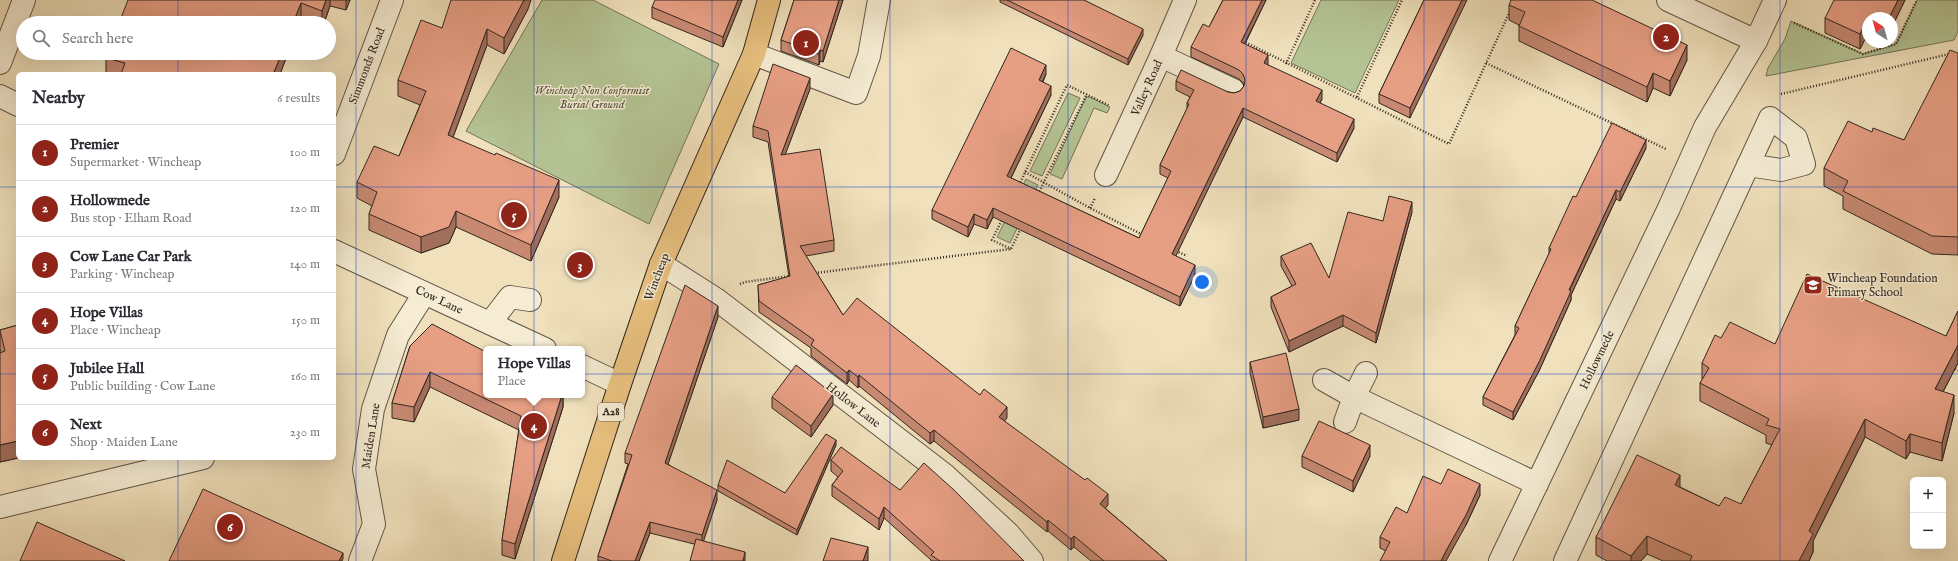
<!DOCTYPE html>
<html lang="en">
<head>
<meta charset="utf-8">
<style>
  :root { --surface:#fff; --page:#f2f2f3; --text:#2b2b33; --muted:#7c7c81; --line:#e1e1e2; --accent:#8f2418 }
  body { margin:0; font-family:"IM FELL English",serif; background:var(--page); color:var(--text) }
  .controls { position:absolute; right:12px; bottom:12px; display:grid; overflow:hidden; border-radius:6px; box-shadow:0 4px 16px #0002 }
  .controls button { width:36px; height:36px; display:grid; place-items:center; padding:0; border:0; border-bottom:1px solid var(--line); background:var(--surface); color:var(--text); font:20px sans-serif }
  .compass { position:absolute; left:1862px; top:12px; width:36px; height:36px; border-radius:50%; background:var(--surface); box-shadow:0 4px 16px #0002; rotate:324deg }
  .you { position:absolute; left:1202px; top:282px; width:14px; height:14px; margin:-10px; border:3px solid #fff; border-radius:50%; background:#1a73e8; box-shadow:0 0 0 6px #1a73e833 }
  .badge { display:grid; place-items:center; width:26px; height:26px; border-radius:50%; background:var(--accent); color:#fff; font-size:13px; font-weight:700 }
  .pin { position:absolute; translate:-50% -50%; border:2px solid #fff; box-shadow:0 1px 4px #0006 }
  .popup { position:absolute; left:483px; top:346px; width:102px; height:52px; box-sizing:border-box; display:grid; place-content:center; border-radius:6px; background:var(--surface); filter:drop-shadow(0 1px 3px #0005); font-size:13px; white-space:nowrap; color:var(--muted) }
  .popup b { font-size:15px; color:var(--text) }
  .popup::after { content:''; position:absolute; left:50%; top:100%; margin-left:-8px; border:8px solid transparent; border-top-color:var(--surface) }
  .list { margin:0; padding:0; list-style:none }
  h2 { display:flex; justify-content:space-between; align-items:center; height:52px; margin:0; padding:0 16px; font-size:17px }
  h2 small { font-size:13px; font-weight:400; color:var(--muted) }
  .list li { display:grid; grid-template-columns:26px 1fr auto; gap:12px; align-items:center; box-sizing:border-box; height:56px; padding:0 16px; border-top:1px solid var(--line) }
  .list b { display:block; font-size:15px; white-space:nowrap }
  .list p { margin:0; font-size:13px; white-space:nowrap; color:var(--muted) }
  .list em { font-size:13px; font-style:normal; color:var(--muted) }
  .icon { flex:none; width:22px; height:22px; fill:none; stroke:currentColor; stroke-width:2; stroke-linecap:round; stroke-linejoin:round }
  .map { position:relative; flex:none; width:1958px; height:561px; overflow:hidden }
  .search { position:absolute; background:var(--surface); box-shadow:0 4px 16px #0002; left:16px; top:16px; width:320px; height:44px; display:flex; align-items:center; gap:10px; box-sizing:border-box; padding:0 14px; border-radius:22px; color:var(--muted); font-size:15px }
  .panel { position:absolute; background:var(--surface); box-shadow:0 4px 16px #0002; left:16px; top:72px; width:320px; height:388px; border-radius:6px }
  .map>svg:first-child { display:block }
  .green { fill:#b5c494; stroke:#74755a }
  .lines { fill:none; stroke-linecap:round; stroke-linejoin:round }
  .minor-casing { stroke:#625547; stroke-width:24 }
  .highway-casing { stroke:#322620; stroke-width:24 }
  .path { stroke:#322620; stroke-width:2.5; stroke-dasharray:1 2; stroke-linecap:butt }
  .minor { stroke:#f5ecd3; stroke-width:22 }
  .highway { stroke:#e8c07e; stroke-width:22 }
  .wall { fill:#c78972; stroke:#322620 }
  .shaded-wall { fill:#a26f5c; stroke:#322620 }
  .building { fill:#e79f84; stroke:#322620 }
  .grid { fill:none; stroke:#1d4ed8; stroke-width:1; stroke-opacity:0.55 }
  .labels { text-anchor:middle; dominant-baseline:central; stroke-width:3; stroke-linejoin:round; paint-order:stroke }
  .shield { fill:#f5ecd3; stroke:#6c6156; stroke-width:1 }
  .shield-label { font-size:11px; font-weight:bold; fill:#322620 }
  .street-label { font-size:12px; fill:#322620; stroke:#f5ecd3 }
  .park-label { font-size:12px; font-style:italic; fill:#534e3d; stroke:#f5ecd3 }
  .poi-label { font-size:12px; fill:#322620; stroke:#f5ecd3; text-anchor:start }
</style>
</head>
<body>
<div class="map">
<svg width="1958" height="561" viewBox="0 0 1958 561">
  <rect width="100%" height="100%" fill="#f0e1bc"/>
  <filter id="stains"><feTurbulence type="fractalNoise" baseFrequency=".005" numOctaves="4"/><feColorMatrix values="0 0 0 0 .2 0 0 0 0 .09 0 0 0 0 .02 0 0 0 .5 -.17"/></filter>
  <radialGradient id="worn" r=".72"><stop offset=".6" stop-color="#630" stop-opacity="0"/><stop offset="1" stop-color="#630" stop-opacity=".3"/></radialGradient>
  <g class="green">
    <polygon points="542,0 593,0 719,64 649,224 466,131"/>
    <polygon points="1321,0 1399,0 1355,93 1291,63"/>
    <polygon points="1917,0 1958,0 1958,31 1954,40 1766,76 1768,68 1785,39 1791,21 1863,54 1896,44"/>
    <polygon points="1068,93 1080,98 1042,176 1030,171"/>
    <polygon points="1086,97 1090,97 1110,107 1107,113 1094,108 1062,179 1050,174"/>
    <polygon points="1026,179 1038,185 1010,243 997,237"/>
  </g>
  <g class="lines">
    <g class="minor-casing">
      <g id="minor">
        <polyline points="1668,0 1756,41"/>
        <polyline points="754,54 856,93 869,56 879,0"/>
        <polyline points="1161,56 1233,90"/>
        <polyline points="0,63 24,0"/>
        <polyline points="0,96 18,105"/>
        <polyline points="334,154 392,0"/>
        <polyline points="1106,175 1161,56 1185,0"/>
        <polyline points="334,251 545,349"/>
        <polyline points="661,264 716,299 945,475 1008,533 1032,561"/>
        <polyline points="490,323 510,297 530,300"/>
        <polyline points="582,366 620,384"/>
        <polyline points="1324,380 1354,397 1537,484"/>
        <polyline points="1345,422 1354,397 1366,373"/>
        <polyline points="0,507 203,458"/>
        <polyline points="360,561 374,524 364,469 373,409 398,335 424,294"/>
        <polyline points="1500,561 1669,208 1705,127 1756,41 1775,0"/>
        <polyline points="1565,561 1770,118 1796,138 1804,164 1781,170 1748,165"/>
      </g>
    </g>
    <g class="highway-casing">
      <polyline id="highway" points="563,561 620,384 661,264 754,54 769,0"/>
    </g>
    <g class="path">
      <polyline points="1794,23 1863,54 1896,44 1917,0"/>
      <polyline points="1243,41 1449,144 1510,11"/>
      <polyline points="1486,63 1666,149"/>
      <polyline points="1286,64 1315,0"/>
      <polyline points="1781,94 1949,54"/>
      <polyline points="1357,97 1402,0"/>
      <polyline points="1025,172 1090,208 1143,235"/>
      <polyline points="1019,185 1067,85 1110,106"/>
      <polyline points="1038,194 1087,94"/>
      <polyline points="1090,208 1095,198"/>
      <polyline points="1003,218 992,240 1011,249"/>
      <polyline points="1176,251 1187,256"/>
      <polyline points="815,273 1011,249 1021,228"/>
      <polyline points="740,284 745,282 790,276"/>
      <polyline points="1955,369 1958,371"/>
    </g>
    <use href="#minor" class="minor"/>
    <use href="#highway" class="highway"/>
  </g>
  <g class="wall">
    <polygon points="128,0 350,0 346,10 330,6 324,23 309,23 301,20"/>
    <polygon points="742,0 723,47 652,18 652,7"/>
    <polygon points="794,0 843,0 823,62 820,61 819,65 781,51 781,40"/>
    <polygon points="1000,0 1084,0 1143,35 1128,65 1000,2"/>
    <polygon points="1223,0 1266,0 1245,44 1268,64 1268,65 1322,99 1320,103 1354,128 1337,162 1243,117 1175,256 1195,275 1180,306 993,217 987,229 974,224 968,237 932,219 932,210 1046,74 1043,82 1051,95 1011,178 1139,238 1168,178 1160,174 1160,165 1187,109 1187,103 1190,97 1176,90 1176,81 1234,93 1240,91 1244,86 1243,83 1239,79 1191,57 1191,47 1209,27"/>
    <polygon points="1424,0 1410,118 1379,103 1379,94"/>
    <polygon points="1905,0 1892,27 1892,18 1868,18 1868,36 1867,35 1860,49 1825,33 1825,18"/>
    <polygon points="1509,5 1687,60 1670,96 1653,88 1647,102 1519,41 1519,25 1509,20"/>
    <polygon points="528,9 504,54 487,45 453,137 559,197 531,261 456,227 449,243 421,253 369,230 369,214 372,206 357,198 357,182 399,156 420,105 398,96 398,80 442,28"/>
    <polygon points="108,53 288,53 280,74 106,74 106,58"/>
    <polygon points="1958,53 1958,255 1932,254 1843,209 1843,196 1824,186 1824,168 1872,132 1904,140"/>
    <polygon points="810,89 785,154 834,240 834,251 806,256 843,315 1007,418 1004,421 1108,505 1105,508 1167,561 1091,561 1074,547 1071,550 1048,531 1047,532 934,441 930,444 859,386 858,388 849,380 847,384 811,356 811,348 759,312 758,285 789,277 768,142 753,137 753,126"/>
    <polygon points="1646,148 1620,201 1616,199 1571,295 1571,300 1539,371 1513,420 1483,405 1483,397 1515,335 1515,326 1549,254 1549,248 1576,197"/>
    <polygon points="1412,212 1376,343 1343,326 1289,352 1271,307 1271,297 1292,286 1281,266 1281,256 1329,278 1383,221"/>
    <polygon points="1958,311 1958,363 1943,392 1954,413 1942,461 1910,452 1906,459 1865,437 1813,541 1813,552 1809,561 1663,561 1647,554 1641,561 1607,561 1596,555 1596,537 1680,487 1719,506 1741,504 1772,445 1766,443 1766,435 1700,401 1700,383 1702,380 1702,363 1721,338 1775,344 1946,336"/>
    <polygon points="718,317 668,464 717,500 703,541 745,561 694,544 650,533 639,561 598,561 598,556 628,464 625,463 625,453"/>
    <polygon points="18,325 18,458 0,462 0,353 1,352 0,349 0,330"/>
    <polygon points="410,346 563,395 563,407 515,559 502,555 502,540 519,430 430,387 414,422 392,418 392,403"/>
    <polygon points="1250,362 1299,420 1263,428 1250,373"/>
    <polygon points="772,397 833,405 811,437 772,408"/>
    <polygon points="836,445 797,535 718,491 718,485 785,493"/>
    <polygon points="1302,456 1370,456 1353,492 1302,467"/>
    <polygon points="831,460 900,490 1024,561 931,561 931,560 884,518 879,530 832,496 832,485 838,477 831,471"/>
    <polygon points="1441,484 1480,495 1466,525 1386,551 1380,548 1380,537"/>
  </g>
  <g class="shaded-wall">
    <polygon points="326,0 330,0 330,6 324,23 322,23 322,11"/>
    <polygon points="346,0 350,0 346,10"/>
    <polygon points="524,0 531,0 528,9 504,54 504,38"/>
    <polygon points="738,0 742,0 723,47 723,37"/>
    <polygon points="839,0 843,0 823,62 823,51"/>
    <polygon points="1262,0 1266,0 1241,51 1241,42"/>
    <polygon points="1462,0 1467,0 1410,118 1410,108"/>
    <polygon points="1898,0 1905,0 1892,27 1892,18 1889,18"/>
    <polygon points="301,3 301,20 299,23 293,23"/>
    <polygon points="1867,20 1867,35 1860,49 1860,34"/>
    <polygon points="487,29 487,45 448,151 448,135"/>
    <polygon points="1143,29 1143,35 1128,65 1128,59"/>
    <polygon points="1687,45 1687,60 1670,96 1670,81"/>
    <polygon points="820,50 820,61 819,65 819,54"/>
    <polygon points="282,53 288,53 280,74 274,72"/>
    <polygon points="1268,55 1268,64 1264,72 1264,63"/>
    <polygon points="1046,65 1046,74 1039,89 1039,80"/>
    <polygon points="1653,73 1653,88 1647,102 1647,87"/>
    <polygon points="810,78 810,89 781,166 781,155"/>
    <polygon points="1051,86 1051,95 1007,186 1007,176"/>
    <polygon points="1322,90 1322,99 1316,110 1316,101"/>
    <polygon points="1243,108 1243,117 1172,264 1172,254"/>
    <polygon points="1354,119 1354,128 1337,162 1337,153"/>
    <polygon points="1646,140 1646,148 1620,201 1620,192"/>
    <polygon points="559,180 559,197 531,261 531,245"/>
    <polygon points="1616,190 1616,199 1571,295 1571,300 1539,371 1513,420 1513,412"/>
    <polygon points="1412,202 1412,212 1376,343 1376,333"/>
    <polygon points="993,208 993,217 987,229 987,220"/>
    <polygon points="456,211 456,227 449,243 421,253 421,237"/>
    <polygon points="974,214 974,224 968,237 968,227"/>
    <polygon points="1195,265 1195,275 1180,306 1180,297"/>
    <polygon points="718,306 718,317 665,473 665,463"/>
    <polygon points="1343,315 1343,326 1289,352 1289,341"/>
    <polygon points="1958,345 1958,363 1935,407 1935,389"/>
    <polygon points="849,370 849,380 847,384 847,373"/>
    <polygon points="430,372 430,387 414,422 414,407"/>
    <polygon points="859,375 859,386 858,388 858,377"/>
    <polygon points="833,394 833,405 811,437 811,426"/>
    <polygon points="562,395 563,395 563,407 515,559 515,544"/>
    <polygon points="1954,395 1954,413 1942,461 1942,443"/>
    <polygon points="1007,407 1007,418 999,428 999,417"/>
    <polygon points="1299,409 1299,420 1263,428 1263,417"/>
    <polygon points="1865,419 1865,437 1813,541 1813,552 1809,561 1799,561 1809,531"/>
    <polygon points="934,430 934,441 930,444 930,433"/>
    <polygon points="1910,434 1910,452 1906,459 1906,441"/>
    <polygon points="836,440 836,445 797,535 797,530"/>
    <polygon points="18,441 18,458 0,462 0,445"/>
    <polygon points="1370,445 1370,456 1353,492 1353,481"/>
    <polygon points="1680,475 1680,492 1675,485"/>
    <polygon points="1480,484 1480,495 1466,525 1446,561 1441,561 1446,551"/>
    <polygon points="717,490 717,500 702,546 702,535"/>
    <polygon points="1108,494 1108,505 1100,515 1100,504"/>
    <polygon points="884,507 884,518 879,530 879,519"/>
    <polygon points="1048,520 1048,531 1047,532 1047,522"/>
    <polygon points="650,522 650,533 639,561 635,561"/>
    <polygon points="1074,536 1074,547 1071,550 1071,539"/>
    <polygon points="1647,536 1647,554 1641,561 1631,561 1631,556"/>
    <polygon points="868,547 868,561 863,561"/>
    <polygon points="745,552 745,561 743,561"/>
    <polygon points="343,553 343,559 342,561 339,561"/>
  </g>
  <g class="building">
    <polygon points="128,0 326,0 322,11 301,3 293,23 119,23"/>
    <polygon points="451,0 524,0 504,38 487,29 448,135 495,155 496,153 559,180 531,245 456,211 449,227 421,237 369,214 377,192 357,182 374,146 399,156 426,91 398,80 421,20 442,28"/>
    <polygon points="655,0 738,0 723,37 652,7"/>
    <polygon points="794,0 839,0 823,51 820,50 819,54 781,40"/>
    <polygon points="1007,0 1084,0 1143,29 1128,59"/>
    <polygon points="1223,0 1262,0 1241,42 1268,55 1264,63 1322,90 1316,101 1354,119 1337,153 1243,108 1172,254 1195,265 1180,297 993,208 987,220 974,214 968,227 932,210 1011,48 1046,65 1039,80 1051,86 1007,176 1139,238 1171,171 1160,165 1189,104 1187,103 1194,90 1176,81 1181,70 1228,92 1234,93 1240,91 1244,86 1245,80 1243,74 1239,70 1191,47 1203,24 1209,27"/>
    <polygon points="1424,0 1462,0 1410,108 1379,94"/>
    <polygon points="1511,0 1592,0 1687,45 1670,81 1653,73 1647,87 1519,26 1525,12 1509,5"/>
    <polygon points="1834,0 1898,0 1889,18 1868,18 1868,21 1867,20 1860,34 1825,18"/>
    <polygon points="1950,50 1958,53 1958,237 1932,236 1843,191 1848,181 1824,168 1848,121 1872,132 1873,128 1904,140"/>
    <polygon points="108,53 282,53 274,72 280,74 121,74 125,63 106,58"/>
    <polygon points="773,64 810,78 781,155 820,149 834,240 800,246 843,315 857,298 980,395 984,389 1007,407 999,417 1085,480 1087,478 1108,494 1100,504 1167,561 1104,561 1074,536 1071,539 1048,520 1047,522 934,430 930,433 859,375 858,377 849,370 847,373 811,345 814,340 759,301 758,285 790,276 768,131 753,126"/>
    <polygon points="1612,123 1646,140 1620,192 1616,190 1569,290 1571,291 1539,362 1513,412 1483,397 1519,328 1515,326 1551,249 1549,248 1573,196 1576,197"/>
    <polygon points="1389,196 1412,202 1376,333 1343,315 1289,341 1271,297 1296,284 1281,256 1311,243 1329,278 1348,212 1383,221"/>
    <polygon points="1807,274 1946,336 1958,311 1958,345 1935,389 1954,395 1942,443 1910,434 1906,441 1865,419 1809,531 1813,534 1799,561 1690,561 1692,556 1647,536 1631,556 1596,537 1637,455 1680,475 1675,485 1719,506 1725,497 1741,504 1780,429 1766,425 1769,419 1700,383 1709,368 1702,363 1715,335 1721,338 1730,322 1775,344"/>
    <polygon points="685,285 718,306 665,463 717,490 702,535 650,522 635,561 612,561 598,556 632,455 625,453"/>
    <polygon points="432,324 486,352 486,395 562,395 515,544 502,540 521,416 430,372 414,407 392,403 410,346"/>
    <polygon points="18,325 18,441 0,445 0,353 5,351 0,330"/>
    <polygon points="1286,353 1299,409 1263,417 1250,362"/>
    <polygon points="796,365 833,394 811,426 772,397"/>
    <polygon points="1319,421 1370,445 1353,481 1302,456"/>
    <polygon points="826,434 836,440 797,530 718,485 727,460 785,493"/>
    <polygon points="841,447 900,490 924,463 954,490 1024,561 940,561 931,555 934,552 884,507 879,519 832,485 843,471 831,460"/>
    <polygon points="1448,469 1480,484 1466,515 1446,551 1441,561 1380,561 1390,542 1380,537 1396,507 1407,513 1423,476 1441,484"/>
    <polygon points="203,489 343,553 339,561 169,561"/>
    <polygon points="37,522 125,561 20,561"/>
    <polygon points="831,538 868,547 863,561 823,561"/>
    <polygon points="696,539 745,552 743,561 690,561"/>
  </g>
  <path class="grid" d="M178,0V23M356,0V561M534,0V561M712,0V561M890,0V561M1068,0V561M1246,0V561M1424,0V561M1602,0V561M1780,0V561M178,53V74M0,187H18M334,187H1958M0,374H18M334,374H1958M178,458V561"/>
  <defs>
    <g id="school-square" transform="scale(1)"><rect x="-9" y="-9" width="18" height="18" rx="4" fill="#8f2418" stroke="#f5ecd3"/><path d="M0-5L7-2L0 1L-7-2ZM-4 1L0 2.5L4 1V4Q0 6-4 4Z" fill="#fff"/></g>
  </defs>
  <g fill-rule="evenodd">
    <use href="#school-square" x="1813" y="285"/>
  </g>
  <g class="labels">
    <rect class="shield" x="598" y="403" width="26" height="18" rx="3"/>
    <g class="shield-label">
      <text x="611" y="412">A28</text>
    </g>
    <g class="street-label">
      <text transform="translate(367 66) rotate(-69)">Simmonds Road</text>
      <text transform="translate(1147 88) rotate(-66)">Valley Road</text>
      <text transform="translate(657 277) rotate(-69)">Wincheap</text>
      <text transform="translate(439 300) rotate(25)">Cow Lane</text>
      <text transform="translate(1597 360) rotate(-64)">Hollowmede</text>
      <text transform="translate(853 405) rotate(38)">Hollow Lane</text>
      <text transform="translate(371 436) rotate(-81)">Maiden Lane</text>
    </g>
    <g class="park-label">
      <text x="592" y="90">Wincheap Non Conformist<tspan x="592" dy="14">Burial Ground</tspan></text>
    </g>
    <g class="poi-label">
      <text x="1827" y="278">Wincheap Foundation<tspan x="1827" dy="14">Primary School</tspan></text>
    </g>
  </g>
  <rect width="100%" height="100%" filter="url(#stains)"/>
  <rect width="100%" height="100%" fill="url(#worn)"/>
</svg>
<div class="controls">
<button>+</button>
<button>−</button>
</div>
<svg class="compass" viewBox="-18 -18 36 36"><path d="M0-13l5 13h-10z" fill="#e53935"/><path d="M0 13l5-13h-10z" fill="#7c7c81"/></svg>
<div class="you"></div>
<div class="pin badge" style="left:806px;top:43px">1</div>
<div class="pin badge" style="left:1666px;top:37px">2</div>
<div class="pin badge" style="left:580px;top:265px">3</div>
<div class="pin badge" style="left:534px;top:426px">4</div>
<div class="popup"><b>Hope Villas</b>Place</div>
<div class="pin badge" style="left:514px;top:215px">5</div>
<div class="pin badge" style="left:230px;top:527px">6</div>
<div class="search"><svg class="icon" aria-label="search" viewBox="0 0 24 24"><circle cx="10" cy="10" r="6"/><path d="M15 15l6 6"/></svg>Search here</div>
<section class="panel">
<h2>Nearby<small>6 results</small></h2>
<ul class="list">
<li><span class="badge">1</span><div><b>Premier</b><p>Supermarket · Wincheap</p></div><em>100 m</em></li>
<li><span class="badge">2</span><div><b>Hollowmede</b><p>Bus stop · Elham Road</p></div><em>120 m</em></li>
<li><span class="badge">3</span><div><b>Cow Lane Car Park</b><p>Parking · Wincheap</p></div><em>140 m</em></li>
<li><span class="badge">4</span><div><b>Hope Villas</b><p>Place · Wincheap</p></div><em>150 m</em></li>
<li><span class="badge">5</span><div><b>Jubilee Hall</b><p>Public building · Cow Lane</p></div><em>160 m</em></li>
<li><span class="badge">6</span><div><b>Next</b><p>Shop · Maiden Lane</p></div><em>230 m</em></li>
</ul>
</section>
</div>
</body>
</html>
